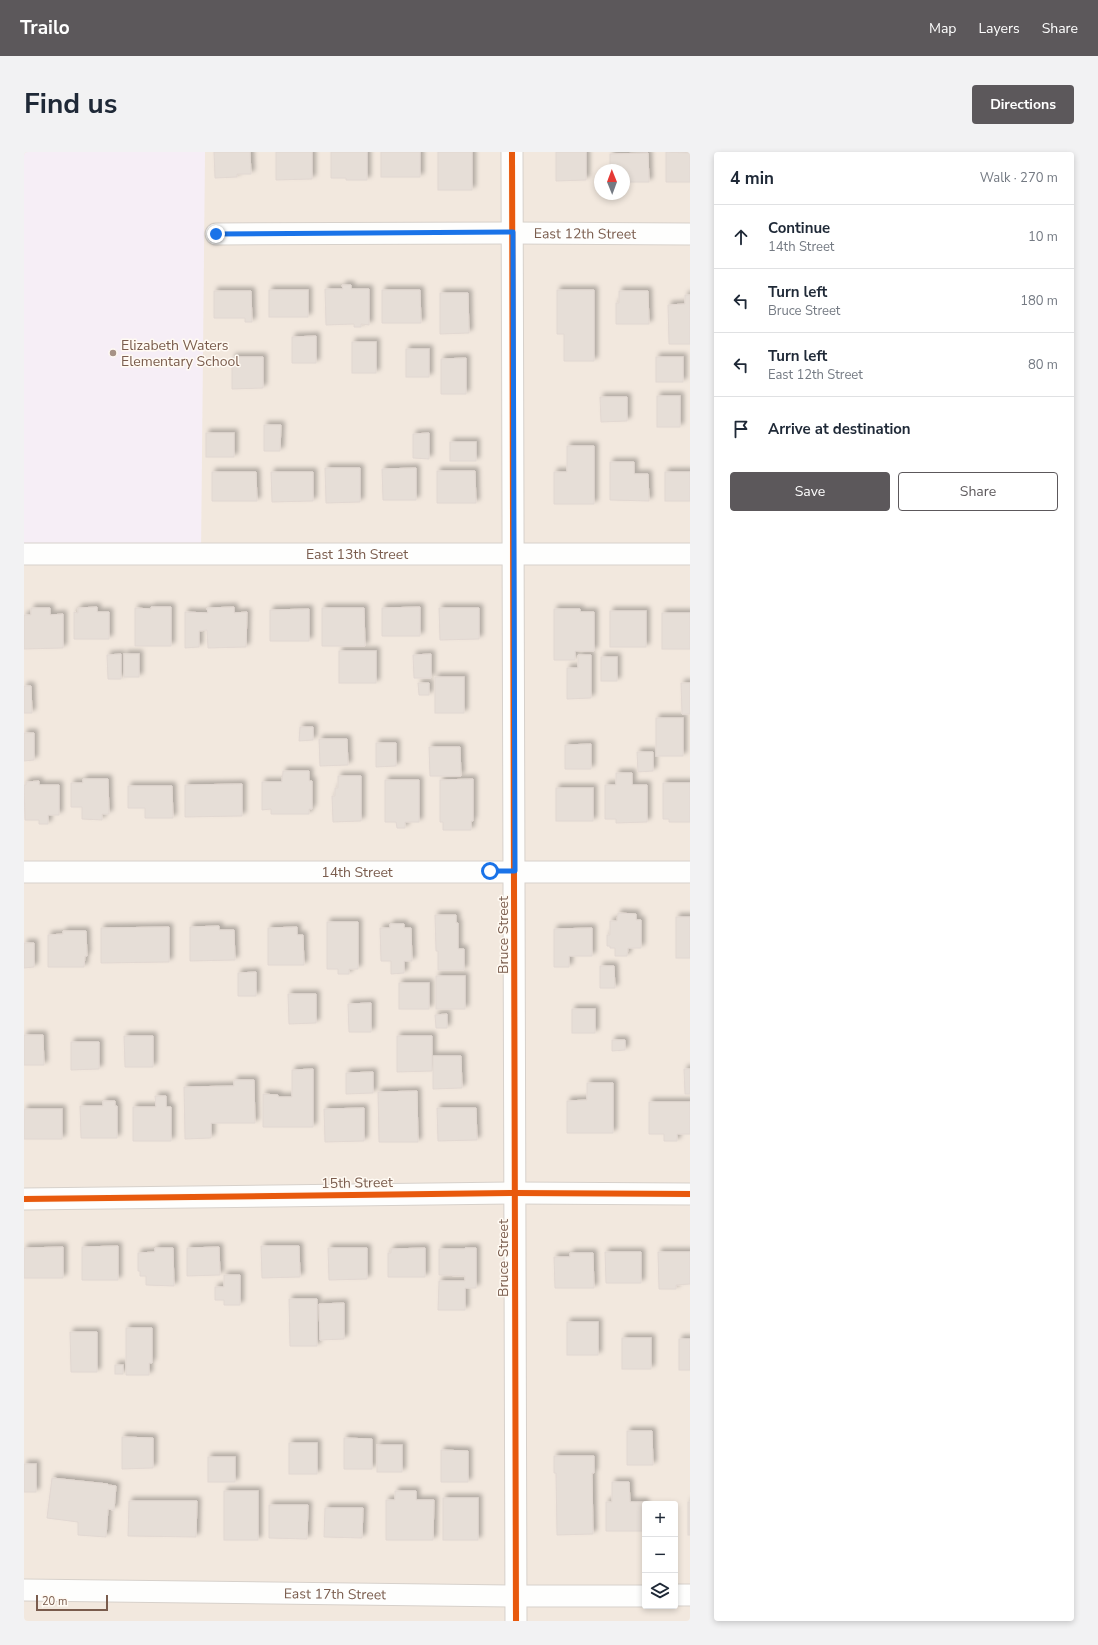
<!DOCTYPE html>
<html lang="en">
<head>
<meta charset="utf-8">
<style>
  :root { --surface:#fff; --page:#f2f2f3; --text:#1f2937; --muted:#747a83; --line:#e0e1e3; --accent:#5c585b }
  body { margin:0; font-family:"Nunito Sans",sans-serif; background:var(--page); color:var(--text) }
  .controls { position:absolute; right:12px; bottom:12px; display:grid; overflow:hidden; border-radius:4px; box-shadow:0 2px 6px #0003 }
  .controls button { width:36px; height:36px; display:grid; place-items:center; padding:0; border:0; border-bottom:1px solid var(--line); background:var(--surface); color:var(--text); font:20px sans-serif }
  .compass { position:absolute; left:570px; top:12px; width:36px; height:36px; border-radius:50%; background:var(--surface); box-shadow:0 2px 6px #0003; rotate:359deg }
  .scale { position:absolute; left:12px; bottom:10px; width:72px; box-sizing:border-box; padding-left:4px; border:2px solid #7a5c4d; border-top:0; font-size:11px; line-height:14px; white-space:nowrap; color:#7a5c4d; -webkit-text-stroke:3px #fffaf3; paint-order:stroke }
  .stop { position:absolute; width:12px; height:12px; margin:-9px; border:3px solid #1a73e8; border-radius:50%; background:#fff }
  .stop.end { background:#1a73e8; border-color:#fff; box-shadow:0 1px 4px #0008 }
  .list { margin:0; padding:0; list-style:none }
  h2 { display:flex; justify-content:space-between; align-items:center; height:52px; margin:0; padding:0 16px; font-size:17px }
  h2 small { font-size:13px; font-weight:400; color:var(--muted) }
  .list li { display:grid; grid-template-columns:26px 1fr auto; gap:12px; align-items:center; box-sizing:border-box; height:64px; padding:0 16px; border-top:1px solid var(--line) }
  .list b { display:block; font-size:15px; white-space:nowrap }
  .list p { margin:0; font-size:13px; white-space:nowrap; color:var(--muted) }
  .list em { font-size:13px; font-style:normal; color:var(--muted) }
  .actions { display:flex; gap:8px; padding:12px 16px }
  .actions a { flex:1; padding:9px 0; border:1px solid var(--accent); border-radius:4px; text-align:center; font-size:14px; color:var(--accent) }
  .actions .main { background:var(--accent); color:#fff }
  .icon { flex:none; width:22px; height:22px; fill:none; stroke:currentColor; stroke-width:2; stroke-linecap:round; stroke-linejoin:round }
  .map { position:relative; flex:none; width:666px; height:1469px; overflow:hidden; border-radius:4px }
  header { display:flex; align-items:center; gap:24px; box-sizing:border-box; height:56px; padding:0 20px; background:var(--accent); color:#fff }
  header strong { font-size:19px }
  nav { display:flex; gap:22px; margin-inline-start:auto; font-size:14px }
  .intro { display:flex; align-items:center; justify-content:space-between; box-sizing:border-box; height:96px; padding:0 24px }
  h1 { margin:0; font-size:28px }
  .button { padding:10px 18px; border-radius:4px; background:var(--accent); color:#fff; font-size:14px; font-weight:700 }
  main { display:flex; gap:24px; padding:0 24px }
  aside { flex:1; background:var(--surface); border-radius:4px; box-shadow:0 2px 6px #0003 }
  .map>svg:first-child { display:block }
  .residential { fill:#f2e8de; fill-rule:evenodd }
  .education { fill:#f6eef6 }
  .building { fill:#e6ded7; stroke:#e2d8d2; filter:url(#shadow) }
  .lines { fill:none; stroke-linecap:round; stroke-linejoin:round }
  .minor-casing { stroke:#d7d1cb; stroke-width:23 }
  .minor { stroke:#fefefd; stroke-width:21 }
  .cycleway-casing { stroke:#fffaf3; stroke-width:8 }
  .cycleway { stroke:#e8590c; stroke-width:6 }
  .route { stroke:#1a73e8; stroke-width:5 }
  .poi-dot { fill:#a69286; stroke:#fffaf3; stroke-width:1.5 }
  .labels { text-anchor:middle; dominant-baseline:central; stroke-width:3; stroke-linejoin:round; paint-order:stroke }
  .street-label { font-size:14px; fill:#7a5c4d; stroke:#fffaf3 }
  .poi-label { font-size:14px; fill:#7a5c4d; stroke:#fffaf3; text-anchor:start }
</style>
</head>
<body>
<header>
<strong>Trailo</strong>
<nav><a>Map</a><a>Layers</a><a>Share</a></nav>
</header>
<div class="intro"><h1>Find us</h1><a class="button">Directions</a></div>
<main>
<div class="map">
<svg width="666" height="1469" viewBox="0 0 666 1469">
  <defs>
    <filter id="shadow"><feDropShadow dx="3.5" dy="-3.5" stdDeviation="2" flood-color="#0004"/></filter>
  </defs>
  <rect width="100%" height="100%" fill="#f9f5f0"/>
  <path class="residential" d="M0,0H666V1469H0ZM576,18H600V42H576ZM621,1352H651V1454H621Z"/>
  <polygon class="education" points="0,0 181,0 177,402 0,402"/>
  <g class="building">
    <polygon points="190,0 226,0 227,22 213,22 213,25 191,26"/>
    <polygon points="252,0 288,0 288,27 252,28"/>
    <polygon points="307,0 343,0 343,28 322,28 322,26 307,26"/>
    <rect x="357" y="0" width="39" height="25"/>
    <rect x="414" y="0" width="34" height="38"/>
    <polygon points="532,0 562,0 562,28 532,29"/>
    <polygon points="642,0 666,1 666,30 642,30"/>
    <polygon points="624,1 625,30 600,30 600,18 586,18 586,2"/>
    <polygon points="318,133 327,133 327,137 345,137 345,173 337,172 337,175 330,175 330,172 302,173 301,137 319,137"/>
    <rect x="245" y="138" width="39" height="27"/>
    <polygon points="358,138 396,138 397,171 358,171"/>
    <polygon points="533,138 570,138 570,209 540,209 540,182 533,182"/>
    <polygon points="190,139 227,139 228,170 221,170 221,166 190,166"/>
    <polygon points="595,139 624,139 625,172 592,172 592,151 595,151"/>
    <polygon points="416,141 444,141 445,181 416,182"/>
    <polygon points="661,143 666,143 666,192 645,192 644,153 661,152"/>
    <polygon points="292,184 292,211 268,211 268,185"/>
    <rect x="328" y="190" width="24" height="31"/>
    <rect x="382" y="197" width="23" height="28"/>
    <polygon points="208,205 239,205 239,236 208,237"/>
    <rect x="632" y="205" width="27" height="25"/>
    <polygon points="442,206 442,242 417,242 417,207"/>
    <rect x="633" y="244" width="23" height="31"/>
    <polygon points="576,245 603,245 603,269 577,270"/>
    <polygon points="240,273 257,273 256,299 240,299"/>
    <rect x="182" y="281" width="28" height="24"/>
    <polygon points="405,281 405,307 389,306 389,282"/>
    <rect x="426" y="290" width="26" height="19"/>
    <polygon points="543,294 570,294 570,352 530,352 530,320 543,320"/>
    <polygon points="586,310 610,310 610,322 624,322 625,349 586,348"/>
    <polygon points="301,316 336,316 336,350 302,351"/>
    <polygon points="392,316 392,348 359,348 358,317"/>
    <polygon points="413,319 451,319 452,351 413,351"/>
    <polygon points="188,320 232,320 233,349 188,349"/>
    <polygon points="247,320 289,320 289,349 248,350"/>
    <rect x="641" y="320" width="25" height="29"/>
    <polygon points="73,455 73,460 85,460 85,487 50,487 50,460 54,461 54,456"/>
    <polygon points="127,455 147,455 147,494 111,494 111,456 127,457"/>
    <polygon points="210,455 210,461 223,460 222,495 184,496 183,478 175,479 175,495 161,496 161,460 184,461 183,456"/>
    <polygon points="396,455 396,484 358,484 358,456"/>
    <polygon points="7,456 26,456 26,463 39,462 39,496 0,497 0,463 7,463"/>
    <polygon points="298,456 340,456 341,494 298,494"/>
    <polygon points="415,456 455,456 455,487 416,488"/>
    <polygon points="285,457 285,489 246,489 246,458"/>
    <polygon points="530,457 556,457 556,460 570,460 570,499 551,499 551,508 530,508"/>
    <rect x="586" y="459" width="36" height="36"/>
    <rect x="638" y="461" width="28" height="36"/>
    <rect x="315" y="499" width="37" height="32"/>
    <polygon points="97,502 97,527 84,527 83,503"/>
    <rect x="100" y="502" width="15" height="23"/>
    <polygon points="407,502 407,526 390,526 389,503"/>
    <polygon points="554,503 567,503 567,546 543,547 543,516 554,516"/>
    <rect x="577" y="505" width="16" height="24"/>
    <rect x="411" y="525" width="29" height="36"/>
    <polygon points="394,531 405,531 405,543 395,543"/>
    <polygon points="657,531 666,531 666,562 658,562"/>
    <polygon points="0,534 7,534 8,561 0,561"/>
    <rect x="632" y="566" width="27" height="38"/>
    <polygon points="276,575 289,575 289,588 275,589"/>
    <polygon points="0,581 10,581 10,608 0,609"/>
    <polygon points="295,587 323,587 324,613 296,614"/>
    <polygon points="352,591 372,591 372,614 352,615"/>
    <polygon points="567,592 567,617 541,617 541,593"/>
    <polygon points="405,595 436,595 437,624 406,624"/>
    <polygon points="613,600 629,600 629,619 614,620"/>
    <polygon points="259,619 285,619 285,629 288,629 288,657 285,657 285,662 247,662 247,657 238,658 238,630 258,630"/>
    <polygon points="592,621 608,621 608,633 623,633 623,670 592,671 592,667 581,667 581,633 592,633"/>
    <polygon points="314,624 337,624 337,669 309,670 308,644 311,644 311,636 314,636"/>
    <polygon points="59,627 84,627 85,662 78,662 78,668 58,667 58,655 47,655 47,631 59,631"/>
    <polygon points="449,627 449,669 447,669 447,678 419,678 419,670 416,670 416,628"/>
    <polygon points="361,628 395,628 395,670 381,670 381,676 373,676 372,670 361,670"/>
    <polygon points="15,629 15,633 35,633 35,663 24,663 24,672 15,672 15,668 1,668 0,633 2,633 2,630"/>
    <polygon points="639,631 666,631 666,670 645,670 645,667 639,667"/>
    <polygon points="218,632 218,664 161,665 161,633"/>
    <polygon points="104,634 148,634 149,666 121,666 121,656 104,656"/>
    <rect x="532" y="636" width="37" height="33"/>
    <polygon points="594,761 612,762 612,768 617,768 617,796 604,796 603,804 591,804 591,796 586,796 586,794 583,794 583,783 586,783 586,769 593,769"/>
    <polygon points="411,763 432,763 432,771 434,771 434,797 440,797 440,818 414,818 414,799 412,799"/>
    <rect x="652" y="765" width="14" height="41"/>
    <polygon points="303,770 334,770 334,817 325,817 325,822 314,822 314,817 303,817"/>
    <polygon points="366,772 380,772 380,776 387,776 388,809 380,809 380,821 367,822 367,809 357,809 356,776 366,776"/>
    <polygon points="195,774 195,778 210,778 211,808 166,809 166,775"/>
    <polygon points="145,775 145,810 77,811 77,776"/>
    <polygon points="273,775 273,783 279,783 280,813 244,813 244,776"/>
    <polygon points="568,776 568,804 545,804 545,815 530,815 530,777"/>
    <polygon points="39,779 62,779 63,804 61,804 60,815 24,815 24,783 39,782"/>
    <polygon points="0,791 10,791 10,815 0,816"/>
    <polygon points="576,814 590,814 591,836 576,836"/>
    <polygon points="232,820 232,844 214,844 214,821"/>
    <rect x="412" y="824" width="29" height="33"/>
    <rect x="375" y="831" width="30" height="26"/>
    <polygon points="264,842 292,842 292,871 265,872"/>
    <polygon points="347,851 347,880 325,880 324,852"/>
    <rect x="548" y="857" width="23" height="24"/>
    <polygon points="423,862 423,876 412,876 411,863"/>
    <polygon points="0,883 19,883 20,913 0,913"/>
    <polygon points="100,884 129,884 129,915 101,915"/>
    <polygon points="373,884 408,884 408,919 373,920"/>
    <polygon points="588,888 601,888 601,898 588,899"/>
    <polygon points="47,890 75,890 75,917 47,918"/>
    <polygon points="409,904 437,904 438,936 409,937"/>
    <polygon points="289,917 289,975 239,975 239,942 254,943 254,945 268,945 268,918"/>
    <polygon points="660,917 666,917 666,942 661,942"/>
    <polygon points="349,920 349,941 322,942 322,921"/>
    <polygon points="210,928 230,928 231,971 187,971 187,986 161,987 160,935 210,934"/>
    <polygon points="563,931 589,931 589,981 543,981 543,949 563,948"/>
    <polygon points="393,939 394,990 355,990 354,940"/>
    <polygon points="131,944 142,944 142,955 147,955 147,989 109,989 109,955 132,955"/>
    <polygon points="79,949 91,949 91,954 93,954 93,986 57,986 56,954 79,954"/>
    <polygon points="625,950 666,950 666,982 653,982 653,989 640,989 640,982 625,982"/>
    <polygon points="340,956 340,989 301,990 300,957"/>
    <polygon points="413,956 452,956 453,988 414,989"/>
    <rect x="0" y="957" width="38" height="30"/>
    <polygon points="94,1094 94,1128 58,1128 58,1095"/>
    <polygon points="237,1094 275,1094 276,1125 238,1126"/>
    <polygon points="39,1095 39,1126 0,1126 0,1096"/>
    <polygon points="195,1095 196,1123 163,1124 163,1096"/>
    <polygon points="131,1096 149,1096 150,1134 122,1133 122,1124 116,1124 116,1119 114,1119 114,1101 131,1100"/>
    <polygon points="304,1096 343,1096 343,1127 305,1128"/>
    <polygon points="401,1096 401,1125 364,1125 364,1101 367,1101 367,1097"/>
    <polygon points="441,1096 452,1096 452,1136 441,1136 441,1158 414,1158 415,1129 441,1129 441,1124 415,1123 415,1097 441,1097"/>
    <polygon points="581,1100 617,1100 617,1131 582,1131"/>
    <polygon points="634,1100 666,1100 666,1132 652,1133 652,1137 635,1137"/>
    <polygon points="546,1101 569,1101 570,1136 531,1136 530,1105 546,1105"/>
    <polygon points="200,1123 216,1123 216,1153 200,1153 200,1148 191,1148 191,1135 200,1135"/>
    <polygon points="265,1147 293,1147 293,1194 266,1194"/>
    <polygon points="320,1151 320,1187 296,1188 295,1152"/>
    <rect x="543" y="1170" width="31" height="33"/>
    <polygon points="102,1176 128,1176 128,1211 125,1211 125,1223 102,1223"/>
    <polygon points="46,1180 73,1180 73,1220 47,1220"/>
    <rect x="598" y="1186" width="29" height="31"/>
    <rect x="655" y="1187" width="11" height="31"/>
    <rect x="91" y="1213" width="8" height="9"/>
    <polygon points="603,1279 628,1279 629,1313 603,1313"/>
    <polygon points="98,1285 129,1286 129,1316 98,1317"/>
    <polygon points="320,1286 348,1287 348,1317 320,1317"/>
    <rect x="265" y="1291" width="28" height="31"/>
    <rect x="353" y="1293" width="25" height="27"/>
    <polygon points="417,1298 444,1299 444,1330 417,1330"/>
    <polygon points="530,1304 570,1304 570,1321 568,1321 569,1382 533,1383 532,1321 530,1321"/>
    <rect x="184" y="1305" width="27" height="25"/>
    <rect x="0" y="1312" width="12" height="28"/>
    <polygon points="28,1326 84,1332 84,1333 92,1334 90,1358 84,1357 82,1385 54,1383 54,1370 23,1366"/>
    <polygon points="588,1330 605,1330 606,1350 621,1350 621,1379 582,1379 582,1350 588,1350"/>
    <rect x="200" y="1339" width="34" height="49"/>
    <polygon points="371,1339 392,1339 392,1348 410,1348 409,1388 362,1388 362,1348 371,1348"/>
    <rect x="419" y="1346" width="35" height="42"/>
    <polygon points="105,1349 173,1349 172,1385 104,1384"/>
    <rect x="664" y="1350" width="2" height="33"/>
    <polygon points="245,1353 284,1353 283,1387 245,1386"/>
    <polygon points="301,1356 339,1356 338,1386 300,1385"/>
  </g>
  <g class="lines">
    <g class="minor-casing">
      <g id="minor">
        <polyline points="488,0 492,1469"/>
        <path id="s1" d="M192,82L489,81L666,82"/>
        <path id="s2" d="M0,402H666"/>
        <path id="s3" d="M0,720H666"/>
        <polyline points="0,1047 492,1041 666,1042"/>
        <path id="s4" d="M0,1438L492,1444H621"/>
        <polyline points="651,1443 666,1443"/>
      </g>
    </g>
    <use href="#minor" class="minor"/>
    <g class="cycleway-casing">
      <g id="cycleway">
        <polyline points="488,0 492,1469"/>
        <polyline points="0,1047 492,1041 666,1042"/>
      </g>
    </g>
    <use href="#cycleway" class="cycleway"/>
  </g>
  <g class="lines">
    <polyline class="route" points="192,82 489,80 491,719 466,719"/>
  </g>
  <circle class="poi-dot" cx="89" cy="201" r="4"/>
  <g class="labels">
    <g class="street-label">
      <text stroke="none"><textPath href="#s1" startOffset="369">East 12th Street</textPath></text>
      <text stroke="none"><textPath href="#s2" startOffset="333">East 13th Street</textPath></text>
      <text stroke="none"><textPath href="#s3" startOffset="333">14th Street</textPath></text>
      <text transform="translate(479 783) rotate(-90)">Bruce Street</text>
      <text transform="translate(333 1031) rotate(-1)">15th Street</text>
      <text transform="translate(479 1106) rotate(-90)">Bruce Street</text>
      <text stroke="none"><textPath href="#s4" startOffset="311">East 17th Street</textPath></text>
    </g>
    <g class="poi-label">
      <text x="97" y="193">Elizabeth Waters<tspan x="97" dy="16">Elementary School</tspan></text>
    </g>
  </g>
</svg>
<div class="controls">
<button>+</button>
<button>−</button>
<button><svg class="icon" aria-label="layers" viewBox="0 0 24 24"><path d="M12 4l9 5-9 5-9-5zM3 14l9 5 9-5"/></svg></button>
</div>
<svg class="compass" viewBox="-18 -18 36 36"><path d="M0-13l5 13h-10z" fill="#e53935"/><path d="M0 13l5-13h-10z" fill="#747a83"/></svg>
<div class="scale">20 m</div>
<div class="stop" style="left:466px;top:719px"></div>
<div class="stop end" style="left:192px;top:82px"></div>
</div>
<aside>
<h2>4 min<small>Walk · 270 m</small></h2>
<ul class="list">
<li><svg class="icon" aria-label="ahead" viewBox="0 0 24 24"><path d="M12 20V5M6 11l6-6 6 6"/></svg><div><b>Continue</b><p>14th Street</p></div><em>10 m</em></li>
<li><svg class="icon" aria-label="left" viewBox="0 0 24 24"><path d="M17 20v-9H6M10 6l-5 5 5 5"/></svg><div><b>Turn left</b><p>Bruce Street</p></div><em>180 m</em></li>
<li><svg class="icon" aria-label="left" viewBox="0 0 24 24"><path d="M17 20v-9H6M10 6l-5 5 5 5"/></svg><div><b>Turn left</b><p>East 12th Street</p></div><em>80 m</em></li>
<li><svg class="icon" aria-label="arrive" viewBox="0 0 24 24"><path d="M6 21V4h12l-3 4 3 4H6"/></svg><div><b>Arrive at destination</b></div></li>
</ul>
<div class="actions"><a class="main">Save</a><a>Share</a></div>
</aside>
</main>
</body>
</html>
